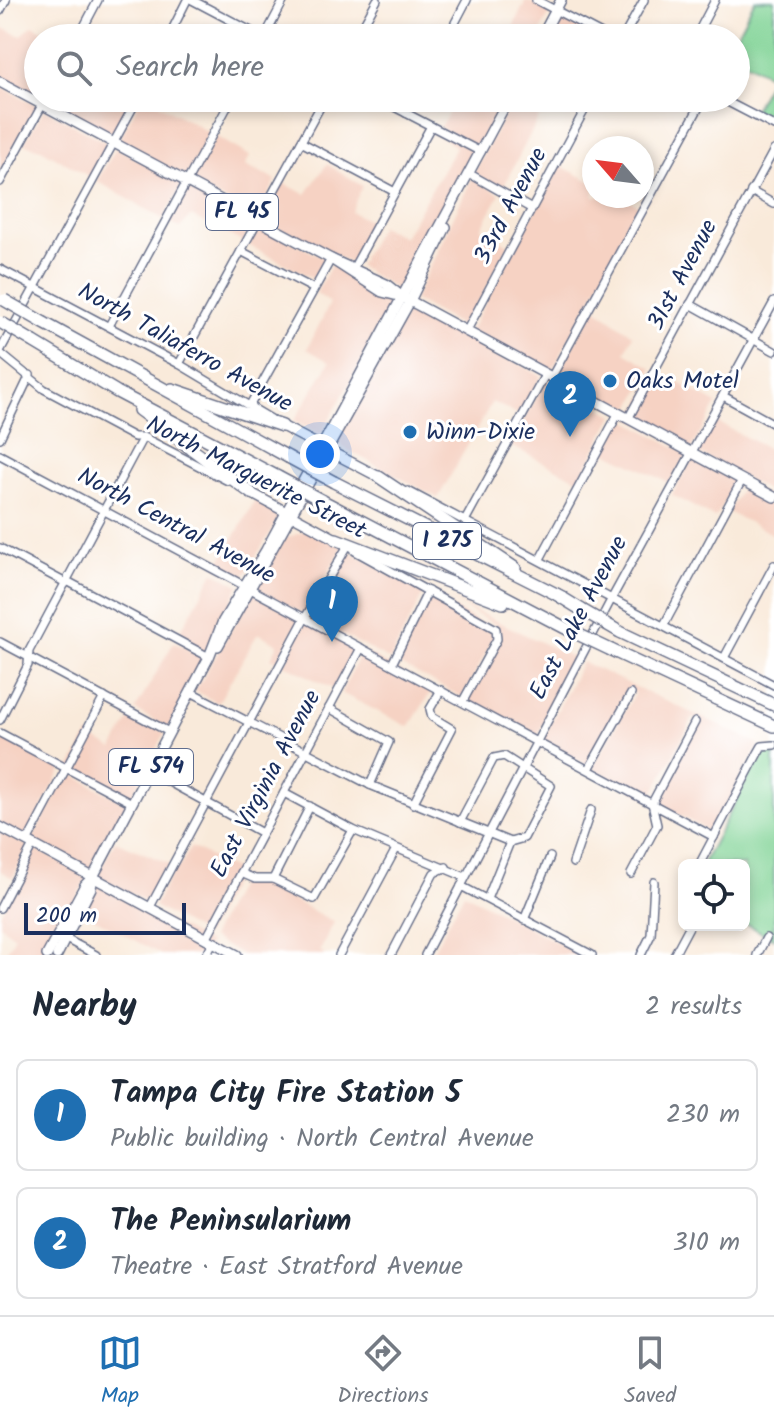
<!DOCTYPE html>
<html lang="en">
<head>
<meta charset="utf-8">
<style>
  :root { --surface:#fff; --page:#f6f6f7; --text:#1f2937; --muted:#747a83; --line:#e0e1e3; --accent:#1f6fb2 }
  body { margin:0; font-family:Kalam,sans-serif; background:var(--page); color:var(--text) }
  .controls { position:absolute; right:24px; bottom:24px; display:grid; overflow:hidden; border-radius:12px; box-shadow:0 4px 12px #0003 }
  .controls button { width:72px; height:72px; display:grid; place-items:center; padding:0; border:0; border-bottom:2px solid var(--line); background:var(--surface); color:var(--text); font:40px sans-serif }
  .compass { position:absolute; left:582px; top:136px; width:72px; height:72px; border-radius:50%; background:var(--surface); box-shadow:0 4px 12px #0003; rotate:298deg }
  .scale { position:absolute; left:24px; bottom:20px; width:162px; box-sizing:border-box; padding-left:8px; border:4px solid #1b2f5e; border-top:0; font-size:22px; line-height:28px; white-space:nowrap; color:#1b2f5e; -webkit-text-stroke:6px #fff; paint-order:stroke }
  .you { position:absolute; left:320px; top:454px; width:28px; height:28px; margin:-20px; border:6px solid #fff; border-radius:50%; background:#1a73e8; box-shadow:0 0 0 12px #1a73e833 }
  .badge { display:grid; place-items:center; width:52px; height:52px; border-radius:50%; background:var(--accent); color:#fff; font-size:26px; font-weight:700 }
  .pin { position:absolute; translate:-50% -66px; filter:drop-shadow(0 2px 4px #0008) }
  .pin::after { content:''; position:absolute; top:42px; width:28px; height:24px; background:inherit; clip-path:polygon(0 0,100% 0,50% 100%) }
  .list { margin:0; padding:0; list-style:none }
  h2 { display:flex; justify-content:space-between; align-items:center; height:104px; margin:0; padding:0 32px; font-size:34px }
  h2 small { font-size:26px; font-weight:400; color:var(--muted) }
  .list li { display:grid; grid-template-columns:52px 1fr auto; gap:24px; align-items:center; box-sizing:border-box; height:112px; margin:0 16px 16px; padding:0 16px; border:2px solid var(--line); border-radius:12px }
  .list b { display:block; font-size:30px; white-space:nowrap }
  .list p { margin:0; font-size:26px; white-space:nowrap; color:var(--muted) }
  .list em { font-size:26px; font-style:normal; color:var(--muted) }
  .icon { flex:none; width:44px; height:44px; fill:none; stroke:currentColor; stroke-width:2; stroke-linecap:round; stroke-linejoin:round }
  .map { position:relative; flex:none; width:774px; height:955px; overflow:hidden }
  .search { position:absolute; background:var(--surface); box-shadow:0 4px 12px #0003; left:24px; right:24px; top:24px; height:88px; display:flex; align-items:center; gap:20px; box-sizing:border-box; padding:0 28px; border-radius:44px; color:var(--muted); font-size:30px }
  .sheet { height:360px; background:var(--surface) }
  nav { display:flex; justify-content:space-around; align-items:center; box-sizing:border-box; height:112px; border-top:2px solid var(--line); background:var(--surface); font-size:22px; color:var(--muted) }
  nav a { display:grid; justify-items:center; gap:4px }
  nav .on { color:var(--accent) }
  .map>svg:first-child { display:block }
  .built { fill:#f6d2c3 }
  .green { fill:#80d395; stroke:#4e817a; stroke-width:2 }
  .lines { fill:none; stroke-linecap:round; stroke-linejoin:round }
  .minor-casing { stroke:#697089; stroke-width:10 }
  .major-casing { stroke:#697089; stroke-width:12 }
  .highway-casing { stroke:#697089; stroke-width:14 }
  .minor { stroke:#fff; stroke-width:7 }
  .major { stroke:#fff; stroke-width:9 }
  .highway { stroke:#fff; stroke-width:11 }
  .highway-bridge-casing { stroke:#697089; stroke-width:14; stroke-linecap:butt }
  .highway-bridge { stroke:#fff; stroke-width:11 }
  .poi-dot { fill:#1f6fb2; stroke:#fff; stroke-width:3 }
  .labels { text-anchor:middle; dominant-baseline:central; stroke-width:6; stroke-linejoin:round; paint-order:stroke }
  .shield { fill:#fff; stroke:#5f6d8e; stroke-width:2 }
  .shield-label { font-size:22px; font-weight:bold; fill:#1b2f5e }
  .street-label { font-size:24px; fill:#1b2f5e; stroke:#fff }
  .poi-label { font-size:24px; fill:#1b2f5e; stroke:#fff; text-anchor:start }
</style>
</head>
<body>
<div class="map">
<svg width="774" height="955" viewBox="0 0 774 955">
  <rect width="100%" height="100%" fill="#fff"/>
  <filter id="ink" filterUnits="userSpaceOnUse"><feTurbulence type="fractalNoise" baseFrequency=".0125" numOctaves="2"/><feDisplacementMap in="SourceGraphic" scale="16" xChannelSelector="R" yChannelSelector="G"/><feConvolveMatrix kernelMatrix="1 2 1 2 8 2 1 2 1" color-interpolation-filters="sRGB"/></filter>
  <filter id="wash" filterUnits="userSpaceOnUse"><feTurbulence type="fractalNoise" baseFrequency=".006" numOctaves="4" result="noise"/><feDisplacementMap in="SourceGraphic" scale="32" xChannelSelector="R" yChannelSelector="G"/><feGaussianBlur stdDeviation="1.8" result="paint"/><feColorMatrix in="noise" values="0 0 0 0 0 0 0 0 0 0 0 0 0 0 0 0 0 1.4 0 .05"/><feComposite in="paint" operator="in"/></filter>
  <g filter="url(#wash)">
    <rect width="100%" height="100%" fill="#f9eada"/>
    <g class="built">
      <polygon points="526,0 551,11 537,38 508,38"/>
      <polygon points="556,14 602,38 544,38"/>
      <polygon points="33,25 54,37 63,28 77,33 75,38 38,38 41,101 0,79 0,27 21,36"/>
      <polygon points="0,86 38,106 2,168 0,167"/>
      <polygon points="50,98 134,98 113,140 46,104"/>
      <polygon points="141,98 148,98 210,133 185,179 118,143"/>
      <polygon points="458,98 506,98 480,148 440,127"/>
      <polygon points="513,98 549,98 502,189 474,173"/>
      <polygon points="44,109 110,145 92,178 41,149 24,144"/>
      <polygon points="437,132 477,153 400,292 358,266 380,226 404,237 456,147"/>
      <polygon points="215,136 250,156 245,166 276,180 257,217 191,182"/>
      <polygon points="116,148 183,183 163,219 97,181"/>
      <polygon points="327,164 362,186 351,212 374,223 352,264 262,220 282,183 306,194"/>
      <polygon points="559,165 594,183 594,196 620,196 641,207 550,374 470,331"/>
      <polygon points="472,178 500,194 481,229 509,245 465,328 414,300"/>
      <polygon points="188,186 254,222 243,242 191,216 180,228 169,222"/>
      <polygon points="260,225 327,260 316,280 248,245"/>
      <polygon points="332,264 381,294 396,298 321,435 294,421 330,362 307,349 330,303 316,293"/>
      <polygon points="611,275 594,307 633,335 625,352 652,368 627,415 556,377"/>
      <polygon points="411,305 541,376 520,415 492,402 438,498 342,447 340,442 339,434"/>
      <polygon points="658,371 717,404 691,449 632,418"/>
      <polygon points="546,379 614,415 579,480 511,446"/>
      <polygon points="620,417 688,454 670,483 602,450"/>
      <polygon points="715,421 774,452 774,494 697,452"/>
      <polygon points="694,457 738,481 715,518 672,495"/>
      <polygon points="744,484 774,500 774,535 728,512"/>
      <polygon points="256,499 282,513 242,580 217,567"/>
      <polygon points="311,529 343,547 304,614 256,588 283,539"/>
      <polygon points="349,551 424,592 390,660 309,617"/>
      <polygon points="214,572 239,585 207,653 177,637"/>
      <polygon points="253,593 301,619 278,661 271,658 278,644 258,633 218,703 195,691"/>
      <polygon points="429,595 493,630 494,638 462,697 396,663"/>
      <polygon points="446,597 576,659 536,738 467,700 501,633 494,624"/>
      <polygon points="306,622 357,649 335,690 284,664"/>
      <polygon points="174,642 205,658 168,728 135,710"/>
      <polygon points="362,651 433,689 409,727 341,693"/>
      <polygon points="582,662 759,744 712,833 656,802 699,720 693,718 650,799 593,768 635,693 630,690 588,765 542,741"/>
      <polygon points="132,715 165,733 130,799 71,767 88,735 113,749"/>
      <polygon points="0,736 62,769 26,838 0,824"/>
      <polygon points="68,772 127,804 91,873 31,841"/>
      <polygon points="0,831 29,846 13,878 0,871"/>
      <polygon points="115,841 170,864 149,903 97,876"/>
      <polygon points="191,847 238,871 205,935 154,906 176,866 179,867"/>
      <polygon points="35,849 88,877 43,955 5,955 15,936 0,925 0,915"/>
      <polygon points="242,877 261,883 334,922 320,951 326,955 243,955 211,938"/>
      <polygon points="95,881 209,943 203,955 162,955 83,912"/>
      <polygon points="464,893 580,955 431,955"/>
    </g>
    <g class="green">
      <polygon points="755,0 774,0 774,122 753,111 772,77 736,57 735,38"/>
      <polygon points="774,749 774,939 744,923 744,865 702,865 759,756"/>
    </g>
  </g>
  <g filter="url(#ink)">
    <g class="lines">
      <g class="minor-casing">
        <g id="minor">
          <polyline points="192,0 264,38"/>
          <polyline points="536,0 609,38"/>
          <polyline points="0,11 6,0"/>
          <polyline points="78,38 98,0"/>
          <polyline points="168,38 187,0"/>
          <polyline points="264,38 284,0"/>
          <polyline points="356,38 377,0"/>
          <polyline points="447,38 467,0"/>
          <polyline points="623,38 644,0"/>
          <polyline points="695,38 715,0"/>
          <polyline points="377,98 481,152"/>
          <polyline points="720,98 774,126"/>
          <polyline points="406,113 414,98"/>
          <polyline points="301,142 395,192"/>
          <polyline points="470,174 532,209"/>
          <polyline points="0,182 46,98"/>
          <polyline points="751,191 774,204"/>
          <polyline points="241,251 314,289"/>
          <polyline points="354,267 431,126"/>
          <polyline points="0,269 179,364 271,419"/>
          <polyline points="690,304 774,351"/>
          <polyline points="109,326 232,98"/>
          <polyline points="466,332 591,98"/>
          <polyline points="0,351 138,98"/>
          <polyline points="0,353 44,389 134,437 143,437 228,481"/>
          <polyline points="179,364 325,98"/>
          <polyline points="551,378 704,98"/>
          <polyline points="725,397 774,424"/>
          <polyline points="250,405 331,259"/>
          <polyline points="628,419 774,150"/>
          <polyline points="0,438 30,375"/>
          <polyline points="0,455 714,837"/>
          <polyline points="408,491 774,685"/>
          <polyline points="466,519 545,375"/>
          <polyline points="0,548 66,583"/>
          <polyline points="355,551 496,629 497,639 463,701"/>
          <polyline points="540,559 618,414"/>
          <polyline points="67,581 209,657"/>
          <polyline points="664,625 742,480"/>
          <polyline points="0,642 169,732"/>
          <polyline points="724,658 774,565"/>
          <polyline points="392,664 428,591"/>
          <polyline points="191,692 370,785 510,842"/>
          <polyline points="329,708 389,742 370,785"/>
          <polyline points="0,720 28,665 29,651 143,437"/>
          <polyline points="0,733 132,803"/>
          <polyline points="589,769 631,694"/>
          <polyline points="149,771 262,833"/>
          <polyline points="284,793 353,830 465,877"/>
          <polyline points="413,804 452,729 432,717 430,709 441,690"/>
          <polyline points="460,822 494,758 504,756 551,786 524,838 510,842"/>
          <polyline points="27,842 104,697"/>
          <polyline points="573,863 591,810"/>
          <polyline points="699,865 758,753 762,746 774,745"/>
          <polyline points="241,873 255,879 273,879 310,806"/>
          <polyline points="631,874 657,825 652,803 695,722"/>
          <polyline points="273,879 314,899 353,830"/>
          <polyline points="461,886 592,955"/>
          <polyline points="683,895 684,894"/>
          <polyline points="487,899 510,842"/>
          <polyline points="150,907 305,618 347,547"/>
          <polyline points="0,908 33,845"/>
          <polyline points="524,920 550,857"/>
          <polyline points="66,939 96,955"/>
          <polyline points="206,939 361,648"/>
          <polyline points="206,955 213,942"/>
          <polyline points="339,955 396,849"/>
          <polyline points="391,955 434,873 446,867"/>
          <polyline points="425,955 612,598 774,302"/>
          <polyline points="641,955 651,935 654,882"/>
          <polyline points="674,955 690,925"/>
          <polyline points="757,955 766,938"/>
        </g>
      </g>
      <g class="major-casing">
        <g id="major">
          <polyline points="541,38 561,0"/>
          <polyline points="0,82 331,259 382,292 398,296"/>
          <polyline points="331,259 386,284 401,296 774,497"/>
          <polyline points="282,426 379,477"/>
          <polyline points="251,493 336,539"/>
          <polyline points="218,646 410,301 446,227"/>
          <polyline points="0,827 237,955"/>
          <polyline points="47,955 85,885 93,877 209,657 223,621 266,550 509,98"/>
          <polyline points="57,955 91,888 93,877"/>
        </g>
      </g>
      <g class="highway-casing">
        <g id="highway">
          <polyline points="44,323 288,457"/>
          <polyline points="34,342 117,392 278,477"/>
          <polyline points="172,389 282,426"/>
          <polyline points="139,410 251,493"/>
          <polyline points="379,477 515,568"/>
          <polyline points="334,482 562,597"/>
          <polyline points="323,501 571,631"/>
          <polyline points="336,539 503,603"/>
          <polyline points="556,594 582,610"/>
          <polyline points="620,632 774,705"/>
          <polyline points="611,650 774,726"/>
        </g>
      </g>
      <use href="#minor" class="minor"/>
      <use href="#major" class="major"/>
      <use href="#highway" class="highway"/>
      <g class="highway-bridge-casing">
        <g id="highway-bridge">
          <polyline points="4,300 44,323"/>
          <polyline points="0,322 34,342"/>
          <polyline points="288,457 334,482"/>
          <polyline points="278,477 323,501"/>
          <polyline points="582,610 620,632"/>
          <polyline points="571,631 611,650"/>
        </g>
      </g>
      <use href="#highway-bridge" class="highway-bridge"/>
    </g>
  </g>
  <g class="poi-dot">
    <circle cx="610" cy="381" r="8"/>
    <circle cx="410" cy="432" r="8"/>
  </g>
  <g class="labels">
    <g class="shield">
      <rect x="206" y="194" width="72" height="36" rx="6"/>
      <rect x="413" y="523" width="68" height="36" rx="6"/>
      <rect x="109" y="749" width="84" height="36" rx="6"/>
    </g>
    <g class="shield-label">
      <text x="242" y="212">FL 45</text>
      <text x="447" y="541">I 275</text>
      <text x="151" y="767">FL 574</text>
    </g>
    <g class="street-label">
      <text transform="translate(511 206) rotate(-62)">33rd Avenue</text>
      <text transform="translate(683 275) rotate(-62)">31st Avenue</text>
      <text transform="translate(185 348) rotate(29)">North Taliaferro Avenue</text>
      <text transform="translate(256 478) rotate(27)">North Marguerite Street</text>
      <text transform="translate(176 526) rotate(28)">North Central Avenue</text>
      <text transform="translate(579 618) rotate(-62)">East Lake Avenue</text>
      <text transform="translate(266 784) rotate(-62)">East Virginia Avenue</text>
    </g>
    <g class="poi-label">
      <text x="626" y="381">Oaks Motel</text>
      <text x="426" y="432">Winn-Dixie</text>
    </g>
  </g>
</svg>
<div class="controls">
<button><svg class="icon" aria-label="locate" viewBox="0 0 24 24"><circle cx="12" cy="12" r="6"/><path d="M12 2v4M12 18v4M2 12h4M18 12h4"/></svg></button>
</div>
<svg class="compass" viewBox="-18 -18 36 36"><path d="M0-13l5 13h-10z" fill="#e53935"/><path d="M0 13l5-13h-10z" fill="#747a83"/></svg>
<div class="scale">200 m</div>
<div class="you"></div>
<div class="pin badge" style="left:332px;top:642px">1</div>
<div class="pin badge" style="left:570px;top:437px">2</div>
<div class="search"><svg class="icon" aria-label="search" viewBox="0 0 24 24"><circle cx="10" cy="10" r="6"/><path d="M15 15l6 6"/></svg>Search here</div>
</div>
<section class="sheet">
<h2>Nearby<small>2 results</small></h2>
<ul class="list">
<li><span class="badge">1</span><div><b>Tampa City Fire Station 5</b><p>Public building · North Central Avenue</p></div><em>230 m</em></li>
<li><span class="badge">2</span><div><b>The Peninsularium</b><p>Theatre · East Stratford Avenue</p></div><em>310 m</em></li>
</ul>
</section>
<nav>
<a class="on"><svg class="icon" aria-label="map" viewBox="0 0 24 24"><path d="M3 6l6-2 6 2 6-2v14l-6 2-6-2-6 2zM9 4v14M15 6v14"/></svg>Map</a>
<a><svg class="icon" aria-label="directions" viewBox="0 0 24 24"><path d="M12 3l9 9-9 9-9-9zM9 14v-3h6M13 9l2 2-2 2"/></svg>Directions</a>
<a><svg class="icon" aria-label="saved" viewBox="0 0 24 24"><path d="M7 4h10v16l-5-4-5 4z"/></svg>Saved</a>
</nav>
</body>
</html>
